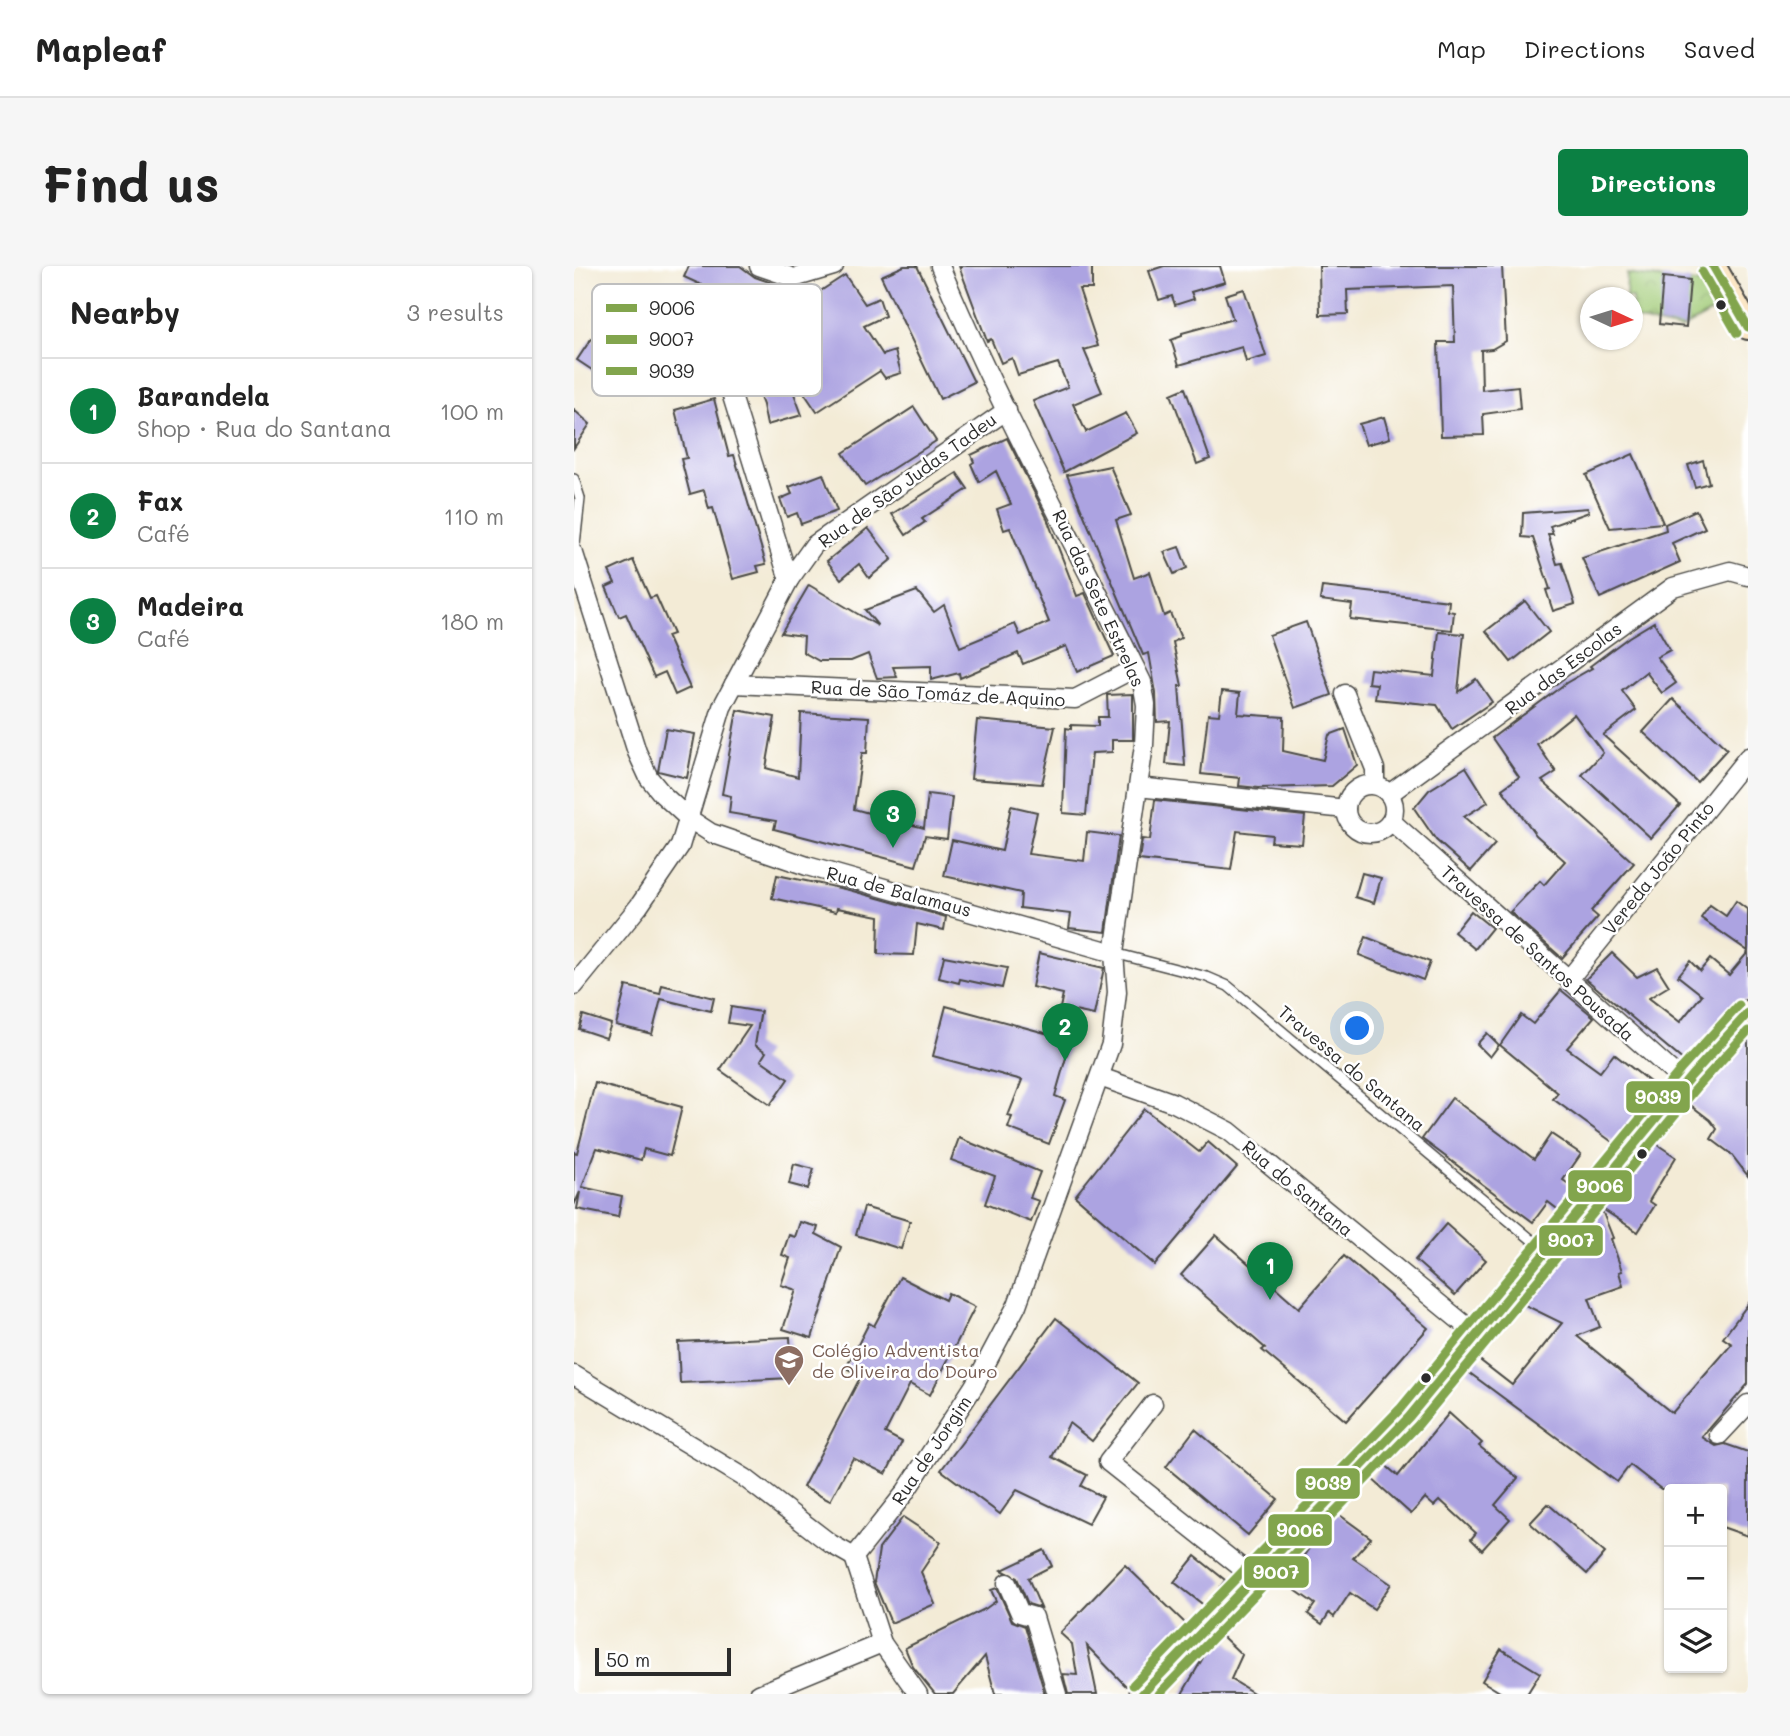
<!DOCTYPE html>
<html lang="en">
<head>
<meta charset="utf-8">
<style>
  :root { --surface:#fff; --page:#f6f6f6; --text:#222; --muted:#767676; --line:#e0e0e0; --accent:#0b8043 }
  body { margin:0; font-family:Mali,sans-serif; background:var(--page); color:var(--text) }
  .controls { position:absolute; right:21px; bottom:21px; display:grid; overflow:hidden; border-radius:7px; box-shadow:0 2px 5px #0004 }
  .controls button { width:63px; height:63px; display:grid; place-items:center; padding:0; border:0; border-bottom:2px solid var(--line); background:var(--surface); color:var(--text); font:35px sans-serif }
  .compass { position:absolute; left:1006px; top:21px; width:63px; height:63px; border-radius:50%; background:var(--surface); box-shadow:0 2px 5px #0004; rotate:94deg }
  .scale { position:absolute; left:21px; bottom:18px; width:136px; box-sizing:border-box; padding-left:7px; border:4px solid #2b2b2b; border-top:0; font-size:19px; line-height:24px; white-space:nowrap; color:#2b2b2b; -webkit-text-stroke:5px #fff; paint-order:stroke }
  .you { position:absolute; left:784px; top:763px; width:24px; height:24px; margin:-18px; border:5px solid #fff; border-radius:50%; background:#1a73e8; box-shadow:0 0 0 10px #1a73e833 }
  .badge { display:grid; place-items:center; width:46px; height:46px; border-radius:50%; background:var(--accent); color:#fff; font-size:23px; font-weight:700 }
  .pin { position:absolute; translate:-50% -58px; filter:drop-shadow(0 2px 4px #0008) }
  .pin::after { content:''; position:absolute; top:37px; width:24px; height:21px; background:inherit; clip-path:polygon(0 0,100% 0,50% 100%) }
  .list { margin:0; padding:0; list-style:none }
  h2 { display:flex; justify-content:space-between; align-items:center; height:91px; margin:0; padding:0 28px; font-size:30px }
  h2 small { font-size:23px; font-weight:400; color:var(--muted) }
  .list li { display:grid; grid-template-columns:46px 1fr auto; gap:21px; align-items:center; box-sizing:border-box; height:105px; padding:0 28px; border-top:2px solid var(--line) }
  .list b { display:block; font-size:26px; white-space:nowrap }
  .list p { margin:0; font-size:23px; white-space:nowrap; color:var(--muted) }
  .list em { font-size:23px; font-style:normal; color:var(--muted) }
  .icon { flex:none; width:38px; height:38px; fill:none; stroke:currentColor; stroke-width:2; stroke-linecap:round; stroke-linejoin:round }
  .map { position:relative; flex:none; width:1174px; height:1428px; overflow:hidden; border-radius:7px }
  header { display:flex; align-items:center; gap:42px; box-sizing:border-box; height:98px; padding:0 35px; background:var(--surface); border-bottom:2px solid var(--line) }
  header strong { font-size:33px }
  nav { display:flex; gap:38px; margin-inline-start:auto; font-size:24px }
  .intro { display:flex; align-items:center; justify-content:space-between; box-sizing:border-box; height:168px; padding:0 42px }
  h1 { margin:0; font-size:49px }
  .button { padding:18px 32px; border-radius:7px; background:var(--accent); color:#fff; font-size:24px; font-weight:700 }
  main { display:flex; gap:42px; padding:0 42px }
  aside { flex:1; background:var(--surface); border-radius:7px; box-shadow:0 2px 5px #0004 }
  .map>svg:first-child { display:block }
  .park { fill:url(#park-crowns); stroke:#667b51; stroke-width:2 }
  .building { fill:#aca3e1 }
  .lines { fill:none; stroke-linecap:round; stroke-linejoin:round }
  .lane-casing { stroke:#494845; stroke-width:12 }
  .street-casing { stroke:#494845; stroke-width:21 }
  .secondary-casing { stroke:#494845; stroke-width:28 }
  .lane { stroke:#fff; stroke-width:9 }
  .street { stroke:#fff; stroke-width:18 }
  .secondary { stroke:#fbe6c4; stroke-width:24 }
  .bus-1-casing { stroke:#fff; stroke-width:14 }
  .bus-2-casing { stroke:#fff; stroke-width:14 }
  .bus-3-casing { stroke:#fff; stroke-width:14 }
  .bus-1 { stroke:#82a54d; stroke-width:9 }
  .bus-2 { stroke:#82a54d; stroke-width:9 }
  .bus-3 { stroke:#82a54d; stroke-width:9 }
  .bus-dot { fill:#2b2b2b; stroke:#fff; stroke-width:2.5 }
  .labels { text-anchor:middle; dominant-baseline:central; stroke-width:5; stroke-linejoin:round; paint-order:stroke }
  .street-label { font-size:18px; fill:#2b2b2b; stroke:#fff }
  .education-label { font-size:18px; fill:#785e54; stroke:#fff; text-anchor:start }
  .key { fill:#fff; stroke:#bfbfbf; stroke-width:2 }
  .key-label { font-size:19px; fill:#2b2b2b }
  .line-badge { stroke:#fff; stroke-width:2.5 }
  .badge-label { font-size:19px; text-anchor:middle; font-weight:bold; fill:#fff }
</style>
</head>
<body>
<header>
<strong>Mapleaf</strong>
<nav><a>Map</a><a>Directions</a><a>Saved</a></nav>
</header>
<div class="intro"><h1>Find us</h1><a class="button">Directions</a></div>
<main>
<aside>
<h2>Nearby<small>3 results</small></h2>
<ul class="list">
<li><span class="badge">1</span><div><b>Barandela</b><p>Shop · Rua do Santana</p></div><em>100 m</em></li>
<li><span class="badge">2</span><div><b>Fax</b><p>Café</p></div><em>110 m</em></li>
<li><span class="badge">3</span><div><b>Madeira</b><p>Café</p></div><em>180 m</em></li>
</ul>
</aside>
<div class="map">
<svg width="1174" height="1428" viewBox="0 0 1174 1428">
  <defs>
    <pattern id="park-crowns" width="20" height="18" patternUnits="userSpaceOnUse" patternTransform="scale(1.75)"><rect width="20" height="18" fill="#a1cb77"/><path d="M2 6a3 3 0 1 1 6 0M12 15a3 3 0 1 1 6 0" fill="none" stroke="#8bae67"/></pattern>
  </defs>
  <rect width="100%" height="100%" fill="#fff"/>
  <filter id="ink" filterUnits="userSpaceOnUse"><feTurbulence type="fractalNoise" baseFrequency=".0143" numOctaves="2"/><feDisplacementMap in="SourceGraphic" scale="14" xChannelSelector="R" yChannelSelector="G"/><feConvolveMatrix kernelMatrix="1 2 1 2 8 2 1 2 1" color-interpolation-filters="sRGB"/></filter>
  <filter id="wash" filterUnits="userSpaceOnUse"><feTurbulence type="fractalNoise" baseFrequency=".00686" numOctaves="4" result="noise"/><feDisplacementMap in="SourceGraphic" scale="28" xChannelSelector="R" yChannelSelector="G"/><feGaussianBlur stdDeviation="1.57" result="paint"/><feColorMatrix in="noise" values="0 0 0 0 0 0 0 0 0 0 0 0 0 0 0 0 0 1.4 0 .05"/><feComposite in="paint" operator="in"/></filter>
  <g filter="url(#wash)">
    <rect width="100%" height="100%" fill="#f3ebd6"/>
    <polygon class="park" points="1053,8 1137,19 1149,40 1107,63 1059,53 1058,32 1052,32"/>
    <g id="blocks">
      <g class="building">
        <polygon points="115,0 166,0 181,11 198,17 182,50 141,30 143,26 110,11"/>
        <polygon points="330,0 343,0 400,116 366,133 307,10"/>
        <polygon points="385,0 518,0 518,23 505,23 524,80 510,84 528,126 499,138 512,166 552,147 563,167 490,206 459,135 494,121 484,97 444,109 438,92 427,97 417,73 413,75"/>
        <polygon points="590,0 646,0 651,16 617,26 620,33 601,39 598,30 585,34 575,5"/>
        <polygon points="745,0 928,0 932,75 918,83 907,84 908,124 944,120 946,143 909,148 910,169 867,170 864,76 881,76 879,20 773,24 774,48 746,49"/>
        <polygon points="271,9 291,38 305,32 311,50 290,60 309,89 321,85 327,107 311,112 306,105 243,146 220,112 215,114 228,149 193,159 189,139 171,92 218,74 215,65 243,57 236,32"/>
        <polygon points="1089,11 1116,14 1112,61 1085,58"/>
        <polygon points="670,23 692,90 672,96 668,81 605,99 597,74 608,70 608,67 659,53 651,29"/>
        <polygon points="17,73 56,100 42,120 3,94"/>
        <polygon points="611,122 636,193 623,198 597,128"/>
        <polygon points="140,133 155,190 160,189 192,298 183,300 185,306 159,313 139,242 135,243 130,224 116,228 107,193 113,192 101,144"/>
        <polygon points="340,141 362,175 291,220 269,187"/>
        <polygon points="0,144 16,158 0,182"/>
        <polygon points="810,151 816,172 792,179 785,158"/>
        <polygon points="433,172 472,250 503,330 511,327 540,390 503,406 492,380 449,398 444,387 386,412 385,407 357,414 357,400 319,401 323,411 303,412 294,388 277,395 245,395 229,386 230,370 207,367 235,319 304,360 291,344 343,325 360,346 370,339 386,381 441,358 446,369 475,356 436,262 430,264 423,243 437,238 422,205 405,216 397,198 400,196 397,189"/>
        <polygon points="1059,188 1089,257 1036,262 1012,209"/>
        <polygon points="1129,194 1135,217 1121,221 1114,199"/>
        <polygon points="536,200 557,249 542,254 560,312 576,306 590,350 596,347 607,372 599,376 608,420 605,420 611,500 592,498 596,455 583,456 582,427 575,387 569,389 493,209"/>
        <polygon points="383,207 394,223 348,253 351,256 332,269 318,248"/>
        <polygon points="249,208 263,245 227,258 223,247 213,251 206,233 218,228 215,221"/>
        <polygon points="1014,242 1015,246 976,260 979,268 974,268 983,298 988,297 1001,338 979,345 972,324 976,323 959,272 948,271 949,247"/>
        <polygon points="1122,244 1131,262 1098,277 1106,296 1026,332 1008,292 1092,264 1091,258"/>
        <polygon points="294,262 318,293 295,312 285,298 267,313 253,295"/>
        <polygon points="605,281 613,302 600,308 590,286"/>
        <polygon points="59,294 76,332 82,330 99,368 93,370 116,422 101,429 91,406 80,411 52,348 45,351 32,321 41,317 35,305"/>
        <polygon points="748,321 875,335 874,345 880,346 878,364 776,353 778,338 746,334"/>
        <polygon points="951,335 975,366 937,396 912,365"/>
        <polygon points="732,356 758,429 721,442 695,369"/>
        <polygon points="1080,356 1096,384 1083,391 1102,417 1088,427 1072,406 1048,425 1062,444 1029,469 1106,539 1077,572 1008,509 1029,487 1000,448 963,478 982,506 968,515 1060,597 1017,645 1024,651 988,692 936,646 966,615 970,619 991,595 962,569 928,523 945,511 918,472 992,417 1018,402 1016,400 1055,371"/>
        <polygon points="865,366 890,368 884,426 902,413 918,436 878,463 863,439 801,433 803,418 794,417 796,403 860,410"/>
        <polygon points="648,425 666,427 664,448 710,451 709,485 749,494 755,469 771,463 783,499 758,520 684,522 665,520 666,512 627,508 634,448 645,449"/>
        <polygon points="559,428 559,474 538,474 538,486 518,487 512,549 489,547 492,462 497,463 497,459 524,460 524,451 534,451 533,429"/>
        <polygon points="1099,433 1153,483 1123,516 1069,466"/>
        <polygon points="163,444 201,451 192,502 224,511 227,447 295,451 293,487 288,487 280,543 350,562 354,528 378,531 373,573 351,570 342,600 200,563 202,555 155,547 157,530 148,528"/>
        <polygon points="403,454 481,461 468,518 397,513"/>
        <polygon points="92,463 121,468 113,512 84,505"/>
        <polygon points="892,501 914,536 890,551 921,578 897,605 862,574 840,542 855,524"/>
        <polygon points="581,534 731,550 728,578 697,576 698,569 663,565 657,604 565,594 568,573 576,574"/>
        <polygon points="437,540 463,546 454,588 510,595 513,566 545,570 532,666 495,662 497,648 446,642 447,627 370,610 378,574 428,585"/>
        <polygon points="788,607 807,612 800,637 781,631"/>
        <polygon points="203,609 275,624 372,651 370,664 343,658 340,689 304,688 305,650 263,642 262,646 198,632"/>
        <polygon points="1162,635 1174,644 1174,685 1127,652 1136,639 1152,650"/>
        <polygon points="897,645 918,662 901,683 880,666"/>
        <polygon points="792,671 856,696 849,714 785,689"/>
        <polygon points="1174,686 1174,733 1163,737 1110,795 1012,713 1038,687 1063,711 1083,701 1095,720 1075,732 1106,756 1128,729 1104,710 1116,695 1126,705 1136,693 1155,709"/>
        <polygon points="465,687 530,702 520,749 486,742 489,728 458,721"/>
        <polygon points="370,690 433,702 428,722 386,713 385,717 365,712"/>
        <polygon points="88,719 140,732 137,745 87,733 78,768 42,759 52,720 86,728"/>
        <polygon points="987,724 1020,751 993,782 1026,806 1040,788 1086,824 1041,878 979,833 984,827 926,779 947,749 959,758"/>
        <polygon points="372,740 497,774 481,830 491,834 475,878 434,862 438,851 434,850 448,814 359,790"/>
        <polygon points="157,741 186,746 187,744 181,779 192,786 187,794 214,813 196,839 146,804 176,760 154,757"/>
        <polygon points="9,749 37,758 32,772 5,763"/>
        <polygon points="913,767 925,779 916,791 903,778"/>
        <polygon points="1174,769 1174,910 1157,888 1137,873 1143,863 1136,854 1114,837"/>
        <polygon points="21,817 108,841 96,890 70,883 67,894 23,882 8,921 48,930 44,951 3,943 6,926 0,939 0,886 3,887"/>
        <polygon points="878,832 960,893 977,868 1007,888 989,914 1003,924 986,945 974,936 959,956 848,873"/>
        <polygon points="570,843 625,886 634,876 663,901 581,999 501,930"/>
        <polygon points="385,872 466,906 456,932 465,935 457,956 411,938 421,910 377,894"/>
        <polygon points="1081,877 1102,891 1075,935 1081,939 1064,966 1027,942"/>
        <polygon points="220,898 240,903 234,923 215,918"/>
        <polygon points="290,941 336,955 327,983 282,969"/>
        <polygon points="1027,942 1039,972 1037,973 1048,1005 1045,1006 1049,1020 1015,1032 1026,1061 1003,1070 1098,1147 1158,1078 1149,1072 1174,1038 1174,1118 1128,1171 1142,1180 1151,1178 1174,1186 1174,1270 1148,1261 1148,1223 1087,1223 1056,1199 1043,1216 893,1105 903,1092 938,1119 988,1057 951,1039 957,1027"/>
        <polygon points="226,956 244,961 242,968 267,981 238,1072 209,1063 222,1024 207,1019 216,992 208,989 215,969 221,971"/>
        <polygon points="872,958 912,994 881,1029 841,994"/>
        <polygon points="642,969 725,1042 770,990 854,1062 772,1155 688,1084 691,1082 607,1009"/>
        <polygon points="326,1011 371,1034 374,1027 401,1041 356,1129 336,1118 311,1167 328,1176 312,1208 279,1192 256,1235 229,1221 287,1110 272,1102 295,1057 300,1060"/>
        <polygon points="482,1052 564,1117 518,1175 495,1157 478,1191 513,1209 507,1220 529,1231 514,1258 443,1224 426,1248 367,1204"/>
        <polygon points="216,1071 218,1112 106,1117 104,1076"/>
        <polygon points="875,1147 908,1177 905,1180 944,1212 921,1239 936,1253 908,1284 897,1273 902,1267 866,1234 860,1240 851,1232 837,1248 797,1212 810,1198 824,1210"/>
        <polygon points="621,1163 704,1233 674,1269 592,1201"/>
        <polygon points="974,1238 1031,1287 1013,1308 956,1257"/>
        <polygon points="763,1247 797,1272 779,1292 817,1318 800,1343 776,1327 760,1351 755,1347 748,1358 734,1348 741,1338 711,1317 749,1262"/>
        <polygon points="329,1251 367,1276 347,1306 361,1338 317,1357 300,1316 305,1283"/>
        <polygon points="470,1284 478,1300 454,1312 467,1342 454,1338 443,1312 428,1304"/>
        <polygon points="621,1290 651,1314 631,1340 600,1316"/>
        <polygon points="551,1299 613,1359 552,1420 513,1380 523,1428 494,1428 489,1408 503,1409 498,1378 486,1367"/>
        <polygon points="423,1322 438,1355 451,1360 471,1428 421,1428 411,1390 379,1428 361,1428 339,1401 331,1382 411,1343 422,1335 417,1324"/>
        <polygon points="646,1368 668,1389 657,1413 681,1428 608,1428 637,1378"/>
        <polygon points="927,1383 966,1407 953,1428 929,1428 908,1415"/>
      </g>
    </g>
  </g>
  <g filter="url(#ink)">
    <use href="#blocks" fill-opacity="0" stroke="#494845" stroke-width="2"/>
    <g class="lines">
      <g class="lane-casing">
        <g id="lane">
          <polyline points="0,213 6,232 0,288"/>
          <polyline points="540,687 633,711 654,720 970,984"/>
        </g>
      </g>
      <g class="street-casing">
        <g id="street">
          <polyline points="185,0 220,12 260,0"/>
          <polyline points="149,101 215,314"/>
          <polyline points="0,288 63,486 75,512 89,529 114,552 137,567 233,600 540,687"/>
          <polyline points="160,418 501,433 561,402"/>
          <polyline points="771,428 801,503 801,519"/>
          <circle cx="796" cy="543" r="24"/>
          <polyline points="564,521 772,543"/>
          <polyline points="815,528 1099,321 1156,305 1174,310"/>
          <polyline points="817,555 1111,817"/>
          <polyline points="995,713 1174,491"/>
          <polyline points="0,720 65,640 106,580 148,441 215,314 240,279 433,144"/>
          <polyline points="526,811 600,837 655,865 902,1068"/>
          <polyline points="0,1109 171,1212 257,1278 280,1291"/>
          <polyline points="579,1138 534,1196 678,1310"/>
          <polyline points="1145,1169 1174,1138"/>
          <polyline points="433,1317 446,1347 460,1351 483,1428"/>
          <polyline points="185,1428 308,1377"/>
          <path d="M344,1428L308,1377L280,1291L330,1228L400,1120L443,1039L537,778L543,726L540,687L570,479L572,439L568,416C501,277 425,142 366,0"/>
        </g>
      </g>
      <g class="secondary-casing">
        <g id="secondary">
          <polyline points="1139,0 1174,61"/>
          <polyline points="568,1428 835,1151 1117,810 1174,747"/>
        </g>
      </g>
      <use href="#lane" class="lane"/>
      <use href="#street" class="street"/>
      <use href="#secondary" class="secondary"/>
      <g class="bus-1-casing">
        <g id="bus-1">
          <polyline points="1139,0 1174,61"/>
          <polyline points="568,1428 835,1151 1117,810 1174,747"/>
        </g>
      </g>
      <g class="bus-2-casing">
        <g id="bus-2">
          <polyline points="1128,6 1163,67"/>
          <polyline points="585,1428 844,1159 1126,818 1174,765"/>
        </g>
      </g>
      <g class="bus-3-casing">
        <polyline id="bus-3" points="559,1419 826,1143 1108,802 1165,739"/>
      </g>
      <use href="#bus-1" class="bus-1"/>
      <use href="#bus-2" class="bus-2"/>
      <use href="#bus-3" class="bus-3"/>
    </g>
  </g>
  <defs>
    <g id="school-pin" transform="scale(1.575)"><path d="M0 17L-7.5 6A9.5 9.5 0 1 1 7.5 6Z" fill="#8d6e63" stroke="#fff"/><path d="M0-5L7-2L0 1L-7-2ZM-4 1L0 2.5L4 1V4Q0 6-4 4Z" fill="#fff"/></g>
  </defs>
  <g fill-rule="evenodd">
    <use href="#school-pin" x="215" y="1094"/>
  </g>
  <g class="bus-dot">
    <circle cx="1147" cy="39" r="6"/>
    <circle cx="1068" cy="888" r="6"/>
    <circle cx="852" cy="1112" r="6"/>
  </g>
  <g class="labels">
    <g class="street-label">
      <text transform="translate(333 214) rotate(-36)">Rua de São Judas Tadeu</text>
      <text transform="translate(525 332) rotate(65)">Rua das Sete Estrelas</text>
      <text transform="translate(989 402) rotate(-37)">Rua das Escolas</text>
      <text transform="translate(364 427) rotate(3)">Rua de São Tomáz de Aquino</text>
      <text transform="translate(1084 602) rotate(-51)">Vereda João Pinto</text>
      <text transform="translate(325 625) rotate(15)">Rua de Balamaus</text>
      <text transform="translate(964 687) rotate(42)">Travessa de Santos Pousada</text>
      <text transform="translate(778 802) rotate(40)">Travessa do Santana</text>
      <text transform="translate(724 922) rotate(40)">Rua do Santana</text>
      <text transform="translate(357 1184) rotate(-56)">Rua de Jorgim</text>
    </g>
    <g class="education-label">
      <text x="238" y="1084">Colégio Adventista<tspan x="238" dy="21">de Oliveira do Douro</tspan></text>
    </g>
  </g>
  <rect x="18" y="18" width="230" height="112" rx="10" class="key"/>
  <rect x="32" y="38" width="31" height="8" fill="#82a54d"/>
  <rect x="32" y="69" width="31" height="9" fill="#82a54d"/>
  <rect x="32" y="101" width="31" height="8" fill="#82a54d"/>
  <g class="key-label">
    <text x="75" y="49">9006</text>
    <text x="75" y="80">9007</text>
    <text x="75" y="112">9039</text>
  </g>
  <g class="line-badge">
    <rect x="1051" y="814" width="66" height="34" rx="7" fill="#82a54d"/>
    <rect x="993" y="903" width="66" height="34" rx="7" fill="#82a54d"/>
    <rect x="964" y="958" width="66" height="33" rx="7" fill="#82a54d"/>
    <rect x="721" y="1201" width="66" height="33" rx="7" fill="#82a54d"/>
    <rect x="693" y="1247" width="66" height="34" rx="7" fill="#82a54d"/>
    <rect x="669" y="1289" width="67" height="34" rx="7" fill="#82a54d"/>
  </g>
  <g class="badge-label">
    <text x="1084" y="838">9039</text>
    <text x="1026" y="927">9006</text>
    <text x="997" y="981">9007</text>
    <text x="754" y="1224">9039</text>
    <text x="726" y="1271">9006</text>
    <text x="702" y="1313">9007</text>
  </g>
</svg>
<div class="controls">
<button>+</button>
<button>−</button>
<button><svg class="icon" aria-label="layers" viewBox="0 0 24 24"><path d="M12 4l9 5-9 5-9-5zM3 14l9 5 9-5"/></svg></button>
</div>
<svg class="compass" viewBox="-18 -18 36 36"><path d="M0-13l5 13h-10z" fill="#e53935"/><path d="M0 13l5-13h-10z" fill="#767676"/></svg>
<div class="scale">50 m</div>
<div class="you"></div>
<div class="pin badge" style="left:696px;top:1034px">1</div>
<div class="pin badge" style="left:491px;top:795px">2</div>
<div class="pin badge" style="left:319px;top:582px">3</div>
</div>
</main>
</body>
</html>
